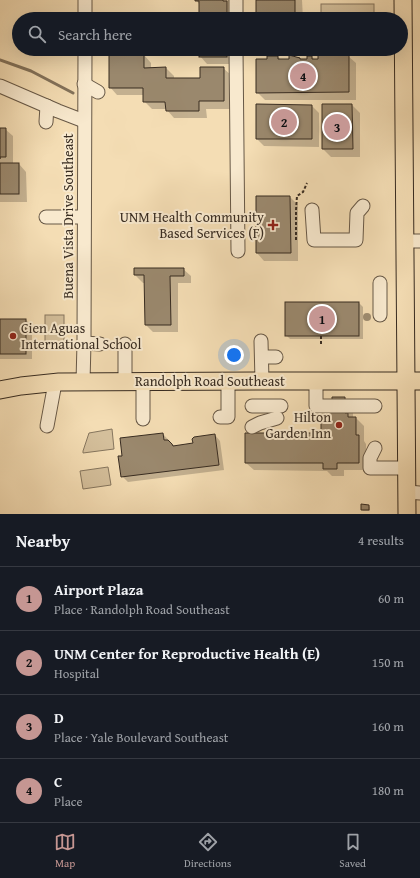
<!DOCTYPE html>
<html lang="en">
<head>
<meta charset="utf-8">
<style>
  :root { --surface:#171b24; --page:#242831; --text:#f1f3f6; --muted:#9ea1a6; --line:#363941; --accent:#c59692 }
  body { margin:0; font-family:"Gentium Book Plus",serif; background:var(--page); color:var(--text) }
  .you { position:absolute; left:234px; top:355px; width:14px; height:14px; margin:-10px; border:3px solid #fff; border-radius:50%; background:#1a73e8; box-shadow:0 0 0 6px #1a73e833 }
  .badge { display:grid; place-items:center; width:26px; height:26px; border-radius:50%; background:var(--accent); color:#111; font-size:13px; font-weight:700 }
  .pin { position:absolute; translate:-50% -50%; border:2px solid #fff; box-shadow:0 1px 4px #0006 }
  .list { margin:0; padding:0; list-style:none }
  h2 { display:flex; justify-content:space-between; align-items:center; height:52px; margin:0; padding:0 16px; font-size:17px }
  h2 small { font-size:13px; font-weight:400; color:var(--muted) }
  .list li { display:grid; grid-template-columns:26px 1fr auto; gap:12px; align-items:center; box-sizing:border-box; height:64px; padding:0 16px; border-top:1px solid var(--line) }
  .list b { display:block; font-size:15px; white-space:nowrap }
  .list p { margin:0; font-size:13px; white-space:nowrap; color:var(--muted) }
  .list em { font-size:13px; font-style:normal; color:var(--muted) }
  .icon { flex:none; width:22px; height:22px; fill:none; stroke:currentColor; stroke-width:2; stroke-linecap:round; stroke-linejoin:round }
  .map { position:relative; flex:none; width:420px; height:514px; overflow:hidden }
  .search { position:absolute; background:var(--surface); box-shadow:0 4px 16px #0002; left:12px; right:12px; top:12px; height:44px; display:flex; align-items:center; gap:10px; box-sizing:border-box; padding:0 14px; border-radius:22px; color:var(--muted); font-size:15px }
  .sheet { height:308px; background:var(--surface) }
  nav { display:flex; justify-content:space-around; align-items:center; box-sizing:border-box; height:56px; border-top:1px solid var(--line); background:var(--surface); font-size:11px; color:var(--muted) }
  nav a { display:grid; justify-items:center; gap:2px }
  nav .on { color:var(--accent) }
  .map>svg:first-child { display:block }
  .green { fill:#d4bf9b; stroke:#86765e }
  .shadow { fill:#0003 }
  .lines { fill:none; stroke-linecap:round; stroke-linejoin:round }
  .stream { stroke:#82725b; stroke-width:3 }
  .building { fill:#9a886d; stroke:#382c21 }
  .minor-casing { stroke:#675846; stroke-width:15 }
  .major-casing { stroke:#382c21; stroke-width:19 }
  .path { stroke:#382c21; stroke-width:2; stroke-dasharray:3 2; stroke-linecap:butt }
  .minor { stroke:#f8e9ce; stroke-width:13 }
  .major { stroke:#f4ddb4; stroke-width:17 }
  .tree { fill:#9e8c70 }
  .poi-dot { fill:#8f2418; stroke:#f8e9ce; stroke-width:1.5 }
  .labels { text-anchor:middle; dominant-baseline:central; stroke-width:4; stroke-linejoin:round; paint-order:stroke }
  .street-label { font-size:14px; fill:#382c21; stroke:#f8e9ce }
  .poi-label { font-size:14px; fill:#382c21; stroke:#f8e9ce; text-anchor:end }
</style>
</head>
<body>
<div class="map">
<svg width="420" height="514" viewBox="0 0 420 514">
  <rect width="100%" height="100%" fill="#f4ddb4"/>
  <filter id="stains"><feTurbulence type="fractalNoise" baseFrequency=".005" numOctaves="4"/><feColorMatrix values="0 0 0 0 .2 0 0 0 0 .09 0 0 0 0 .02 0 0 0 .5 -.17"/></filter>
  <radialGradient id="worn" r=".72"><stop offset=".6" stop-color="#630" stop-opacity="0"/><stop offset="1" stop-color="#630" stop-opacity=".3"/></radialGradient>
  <g class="green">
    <rect x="321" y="4" width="53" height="15"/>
    <rect x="45" y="315" width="19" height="28"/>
    <polygon points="112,429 114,449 83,453 83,451 89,433"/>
    <polygon points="108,467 111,485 83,489 80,471"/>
  </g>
  <g class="shadow">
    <polygon points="196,0 230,0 235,19 200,19 200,5"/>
    <polygon points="257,0 302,0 303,19 257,19"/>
    <polygon points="200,49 235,49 235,64 207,64 200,56"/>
    <polygon points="144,55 151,63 151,69 166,68 174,76 174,79 201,79 223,68 231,75 231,109 206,109 207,118 174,118 167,110 167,109 152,109 144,101 144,95 117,95 110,87"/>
    <polygon points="348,56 356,63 356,100 265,100 257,92 268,60 278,57 281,60 300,59 301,60 308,60 312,57 315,60"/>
    <polygon points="323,105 352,105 360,113 360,157 331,157 323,149"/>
    <polygon points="312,106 319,113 319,147 264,146 257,139"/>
    <polygon points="0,129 5,129 13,136 13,164 19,164 26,172 27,202 0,202 0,204"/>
    <polygon points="257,197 290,197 298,205 298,261 264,261 257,253"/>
    <polygon points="135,269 183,269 191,276 191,283 178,283 178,332 153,332 146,325 145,283 143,283 135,275"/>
    <polygon points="286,303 359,303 363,307 363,339 290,339 286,335"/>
    <polygon points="0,320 26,320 32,326 32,359 0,359"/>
    <polygon points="333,398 345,398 353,406 353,418 356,418 364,426 364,441 366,444 366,470 344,470 344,476 332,476 327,471 254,470 246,463 322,434 330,418"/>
    <polygon points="163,434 174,446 194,444 215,435 220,441 224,470 128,482 122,476 123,457"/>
    <polygon points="369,506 370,507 370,511 363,511 362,510"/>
  </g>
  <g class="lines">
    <polyline class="stream" points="0,60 31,71 73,93"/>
  </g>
  <g class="building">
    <polygon points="195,0 223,0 223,1 227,1 227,19 199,19 199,1 195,1"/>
    <rect x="256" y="0" width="39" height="19"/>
    <rect x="199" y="49" width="28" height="8"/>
    <polygon points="109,54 144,54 144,68 166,67 166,78 200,78 200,67 224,67 224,101 199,101 199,111 166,111 165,102 143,102 143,88 109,88"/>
    <polygon points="289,55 300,58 300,59 307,59 307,56 312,56 312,59 318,59 318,55 349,55 349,92 256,93 256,59 267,59 267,56 278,56 278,59 289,59"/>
    <polygon points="256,104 312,105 312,139 256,139"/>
    <polygon points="322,104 352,104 353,149 322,149"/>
    <polygon points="0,128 6,128 6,157 0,157 0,159"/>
    <rect x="0" y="163" width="19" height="31"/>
    <polygon points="256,196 290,196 291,253 256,253"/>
    <polygon points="134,268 184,268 184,276 170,276 171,325 145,325 144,275 134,275"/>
    <rect x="285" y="302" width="74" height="34"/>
    <rect x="0" y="319" width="26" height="35"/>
    <polygon points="332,397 345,397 345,413 348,413 348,417 356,417 356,435 359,435 359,463 337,463 337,469 323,469 323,463 245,463 245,433 321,433 321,417 329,417 329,412 332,412"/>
    <polygon points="163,433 164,440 168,440 172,444 173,446 193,443 192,439 194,437 215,434 219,465 121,477 118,456 122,456 120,438"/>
    <polygon points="361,504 369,505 369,510 361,510"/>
  </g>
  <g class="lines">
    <g class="minor-casing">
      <g id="minor">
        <polyline points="236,0 236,19"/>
        <polyline points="85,19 85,0"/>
        <polyline points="236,49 238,251"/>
        <polyline points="84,84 98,92"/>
        <polyline points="0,86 58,111 84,121"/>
        <polyline points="46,122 47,106"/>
        <polyline points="312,210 314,240 356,240 357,213 363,206"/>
        <polyline points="46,217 84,217"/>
        <polyline points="406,241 420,241"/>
        <polyline points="380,283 380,315"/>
        <polyline points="261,341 262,381"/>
        <polyline points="84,343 100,344"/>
        <polyline points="262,357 276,357"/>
        <polyline points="125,381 125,344"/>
        <polyline points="316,381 316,406 375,406"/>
        <polyline points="83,382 84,343 85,49"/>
        <polyline points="143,382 143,419"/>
        <polyline points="252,406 281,406"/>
        <polyline points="220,417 228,417 228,381"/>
        <polyline points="47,426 55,383"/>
        <polyline points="252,427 260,423 277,418"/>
        <polyline points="375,448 370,458 370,468 407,468"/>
        <polyline points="407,492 420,493"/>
      </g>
    </g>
    <g class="major-casing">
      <g id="major">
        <polyline points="403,0 407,514"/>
        <polyline points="0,390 21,386 59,382 262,381 420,381"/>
      </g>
    </g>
    <g class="path">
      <polyline points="296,240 296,210 297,196 303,192 307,183"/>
      <polyline points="321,336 321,345"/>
    </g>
    <use href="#minor" class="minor"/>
    <use href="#major" class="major"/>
  </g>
  <circle class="tree" cx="367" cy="317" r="4"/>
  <g class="poi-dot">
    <path d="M271 219h4v4h4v4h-4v4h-4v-4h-4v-4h4z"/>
    <circle cx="13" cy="336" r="4"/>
    <circle cx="339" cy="425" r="4"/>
  </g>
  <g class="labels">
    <g class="street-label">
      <text transform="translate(68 216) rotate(-90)">Buena Vista Drive Southeast</text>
      <text x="210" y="381">Randolph Road Southeast</text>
    </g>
    <g class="poi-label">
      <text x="264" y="217">UNM Health Community<tspan x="264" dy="16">Based Services (F)</tspan></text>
      <text x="21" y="328" text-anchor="start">Cien Aguas<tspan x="21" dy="16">International School</tspan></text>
      <text x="331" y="417">Hilton<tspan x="331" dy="16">Garden Inn</tspan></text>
    </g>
  </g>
  <rect width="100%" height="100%" filter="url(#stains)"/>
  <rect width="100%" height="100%" fill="url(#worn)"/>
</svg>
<div class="you"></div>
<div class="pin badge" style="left:322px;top:319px">1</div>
<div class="pin badge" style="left:284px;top:122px">2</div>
<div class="pin badge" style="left:337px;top:127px">3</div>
<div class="pin badge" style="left:303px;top:76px">4</div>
<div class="search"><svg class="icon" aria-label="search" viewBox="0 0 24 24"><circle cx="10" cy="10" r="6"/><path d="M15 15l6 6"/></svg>Search here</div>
</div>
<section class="sheet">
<h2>Nearby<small>4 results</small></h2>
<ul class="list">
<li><span class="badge">1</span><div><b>Airport Plaza</b><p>Place · Randolph Road Southeast</p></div><em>60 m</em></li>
<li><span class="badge">2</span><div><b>UNM Center for Reproductive Health (E)</b><p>Hospital</p></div><em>150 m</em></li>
<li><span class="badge">3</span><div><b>D</b><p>Place · Yale Boulevard Southeast</p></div><em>160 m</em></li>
<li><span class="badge">4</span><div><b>C</b><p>Place</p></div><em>180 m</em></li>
</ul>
</section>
<nav>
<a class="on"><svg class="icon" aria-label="map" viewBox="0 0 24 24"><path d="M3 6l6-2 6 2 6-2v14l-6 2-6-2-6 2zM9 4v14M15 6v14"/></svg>Map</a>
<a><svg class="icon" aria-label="directions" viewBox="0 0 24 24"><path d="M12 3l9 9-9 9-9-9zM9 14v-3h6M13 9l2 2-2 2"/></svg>Directions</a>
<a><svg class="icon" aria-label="saved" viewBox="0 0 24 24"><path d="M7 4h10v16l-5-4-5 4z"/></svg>Saved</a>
</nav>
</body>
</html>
